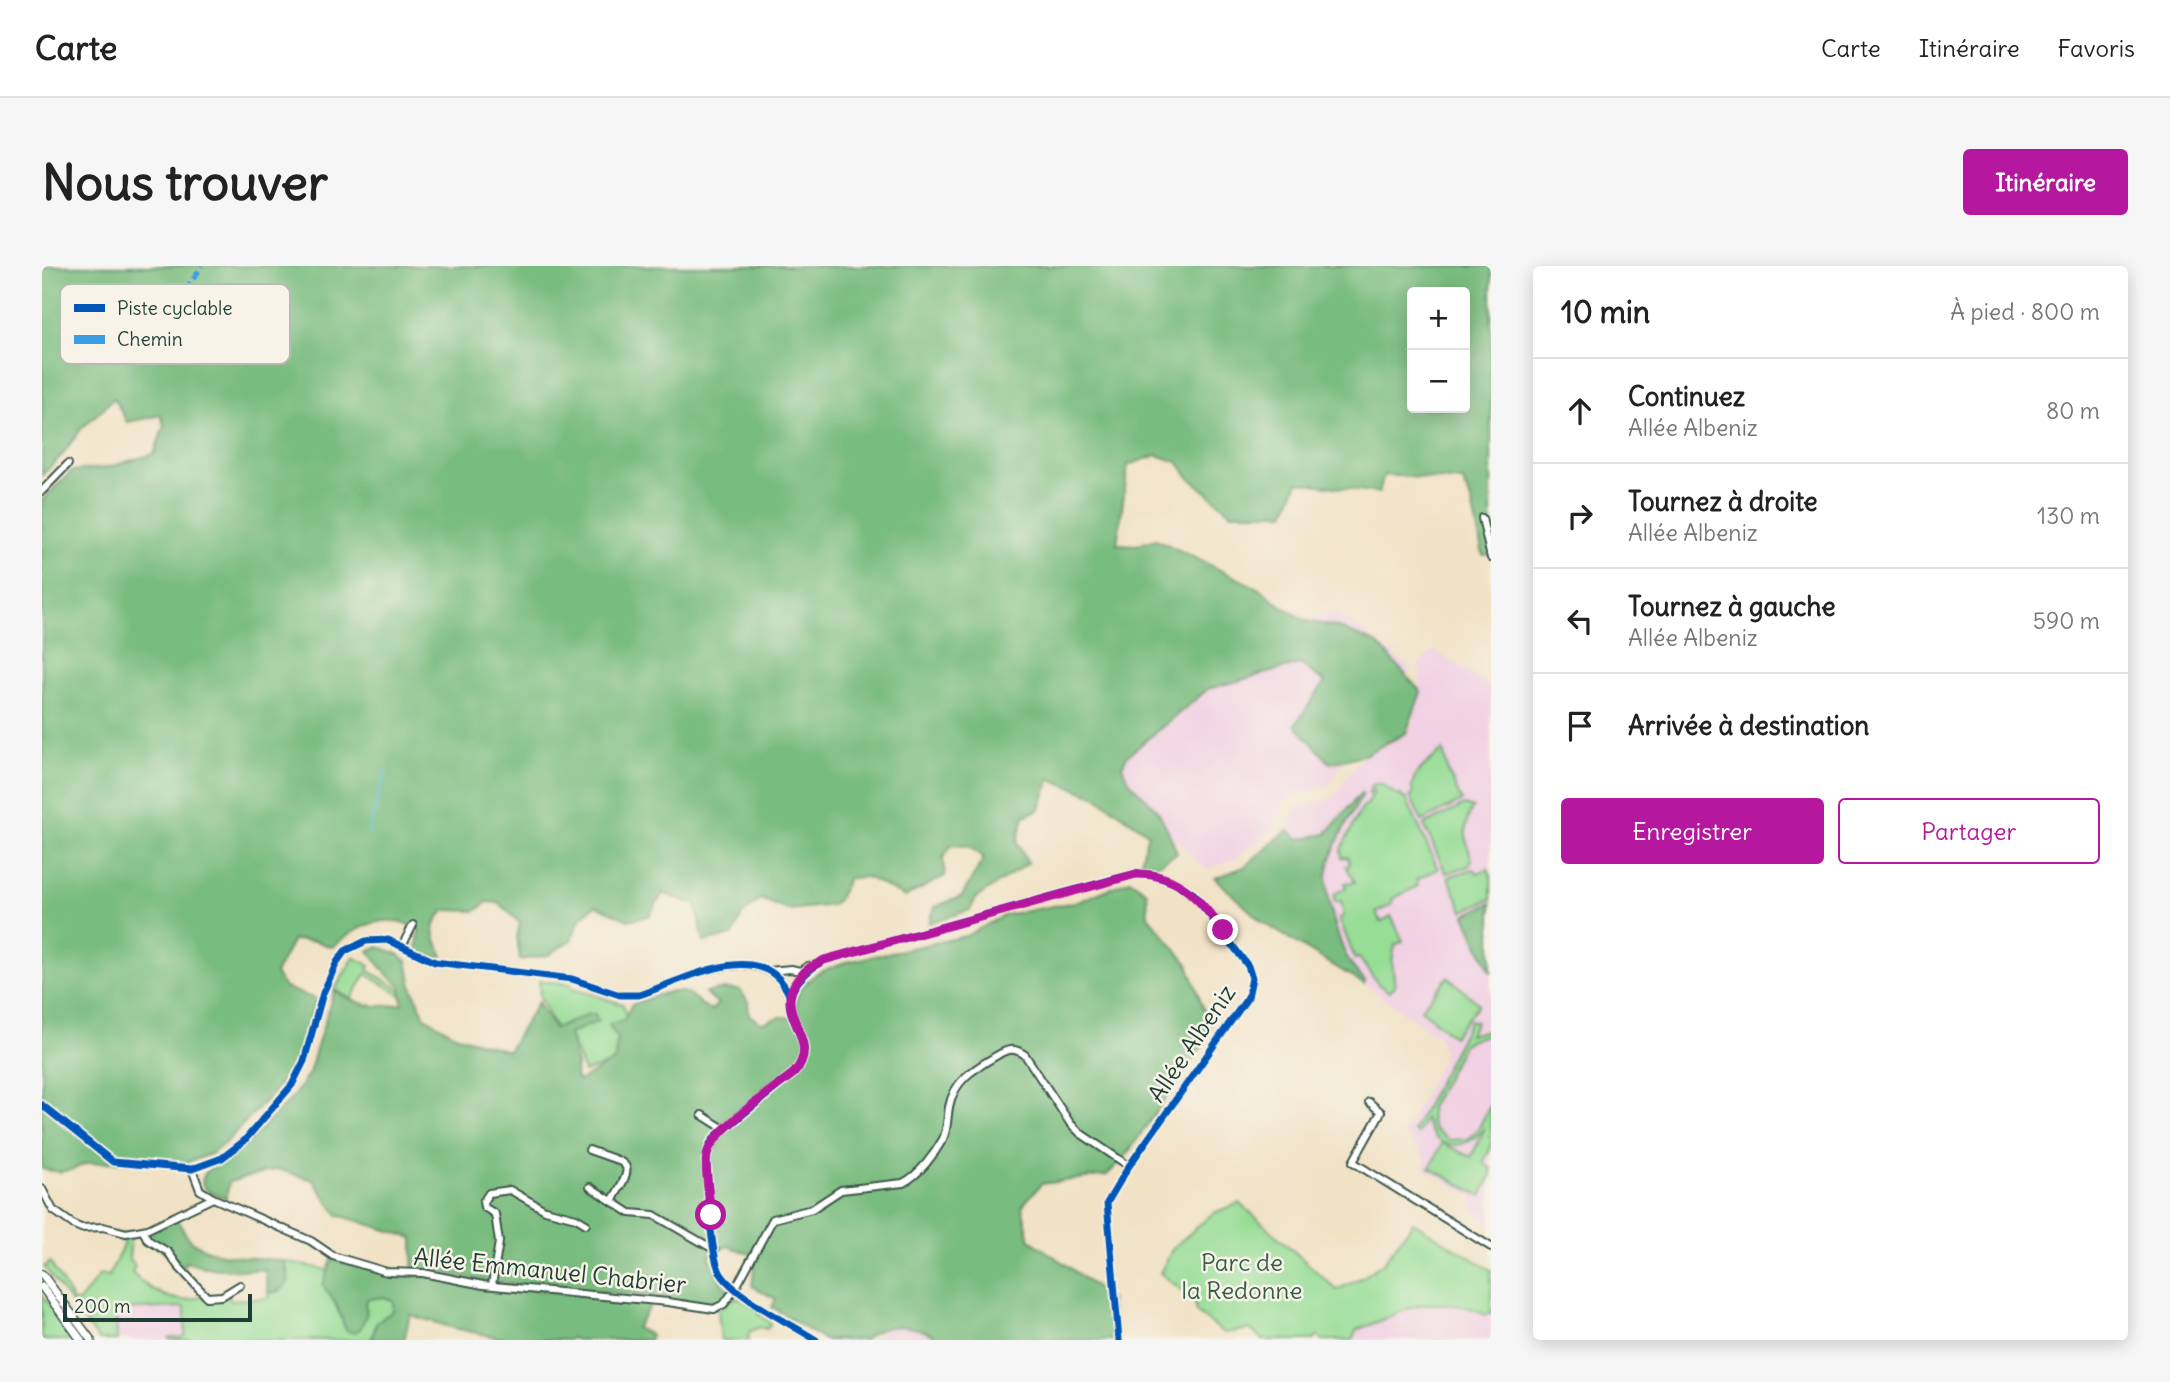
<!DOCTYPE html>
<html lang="fr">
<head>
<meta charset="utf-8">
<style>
  :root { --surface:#fff; --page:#f6f6f6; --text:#222; --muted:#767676; --line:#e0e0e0; --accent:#b5179e }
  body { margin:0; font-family:Delius,sans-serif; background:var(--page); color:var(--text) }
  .controls { position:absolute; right:21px; top:21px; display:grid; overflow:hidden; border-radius:7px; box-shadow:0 4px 18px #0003 }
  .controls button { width:63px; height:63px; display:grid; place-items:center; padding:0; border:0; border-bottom:2px solid var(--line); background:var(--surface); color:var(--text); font:35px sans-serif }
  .scale { position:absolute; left:21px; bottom:18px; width:189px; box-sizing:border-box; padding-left:7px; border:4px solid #1f3d34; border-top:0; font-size:19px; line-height:24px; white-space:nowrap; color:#1f3d34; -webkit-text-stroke:5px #f7f3e8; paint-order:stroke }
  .stop { position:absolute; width:21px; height:21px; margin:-16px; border:5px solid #b5179e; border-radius:50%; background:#fff }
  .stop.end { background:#b5179e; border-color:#fff; box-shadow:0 2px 7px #0008 }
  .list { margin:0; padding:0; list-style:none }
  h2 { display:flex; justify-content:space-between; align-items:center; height:91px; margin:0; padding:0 28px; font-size:30px }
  h2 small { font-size:23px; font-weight:400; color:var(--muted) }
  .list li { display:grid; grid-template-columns:46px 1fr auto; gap:21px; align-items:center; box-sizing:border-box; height:105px; padding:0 28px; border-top:2px solid var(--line) }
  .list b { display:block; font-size:26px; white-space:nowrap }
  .list p { margin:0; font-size:23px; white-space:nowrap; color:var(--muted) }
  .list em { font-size:23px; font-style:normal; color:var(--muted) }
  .actions { display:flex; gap:14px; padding:21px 28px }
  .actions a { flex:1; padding:16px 0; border:2px solid var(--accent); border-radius:7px; text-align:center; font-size:24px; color:var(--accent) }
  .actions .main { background:var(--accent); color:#fff }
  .icon { flex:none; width:38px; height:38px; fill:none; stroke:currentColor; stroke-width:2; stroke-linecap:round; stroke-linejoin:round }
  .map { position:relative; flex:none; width:1449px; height:1074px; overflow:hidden; border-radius:7px }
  header { display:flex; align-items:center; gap:42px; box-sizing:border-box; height:98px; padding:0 35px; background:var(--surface); border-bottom:2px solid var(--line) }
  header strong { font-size:33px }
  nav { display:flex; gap:38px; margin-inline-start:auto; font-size:24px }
  .intro { display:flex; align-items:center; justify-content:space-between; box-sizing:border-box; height:168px; padding:0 42px }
  h1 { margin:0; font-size:49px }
  .button { padding:18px 32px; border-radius:7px; background:var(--accent); color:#fff; font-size:24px; font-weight:700 }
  main { display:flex; gap:42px; padding:0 42px }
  aside { flex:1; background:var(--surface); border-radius:7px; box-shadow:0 4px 18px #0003 }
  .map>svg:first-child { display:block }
  .built { fill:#f1d0e3 }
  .green { fill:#97dd96; stroke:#5b8d65; stroke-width:2 }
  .forest { fill:#79bc7f; stroke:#4c7c5a; stroke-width:2; fill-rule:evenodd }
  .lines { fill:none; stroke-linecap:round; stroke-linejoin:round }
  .stream { stroke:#66bfe3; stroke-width:2 }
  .minor-casing { stroke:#3e564a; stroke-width:10 }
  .tertiary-casing { stroke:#3e564a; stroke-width:10 }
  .minor { stroke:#fff; stroke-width:6 }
  .tertiary { stroke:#fff; stroke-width:7 }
  .quiet { stroke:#3c9ee2; stroke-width:5; stroke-dasharray:10 5; stroke-linecap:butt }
  .cycleway-casing { stroke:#f7f3e8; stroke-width:11 }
  .cycleway { stroke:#0057b8; stroke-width:7 }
  .route { stroke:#b5179e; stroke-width:9 }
  .labels { text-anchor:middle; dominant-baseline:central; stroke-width:5; stroke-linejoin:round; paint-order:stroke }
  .street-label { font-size:24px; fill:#1f3d34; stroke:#f7f3e8 }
  .park-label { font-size:24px; fill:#375d48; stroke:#f7f3e8 }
  .key { fill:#f7f3e8; stroke:#b6bcb2; stroke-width:2 }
  .key-label { font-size:19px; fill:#1f3d34 }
</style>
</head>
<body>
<header>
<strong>Carte</strong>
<nav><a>Carte</a><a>Itinéraire</a><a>Favoris</a></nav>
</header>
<div class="intro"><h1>Nous trouver</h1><a class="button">Itinéraire</a></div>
<main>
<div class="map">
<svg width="1449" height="1074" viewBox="0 0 1449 1074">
  <rect width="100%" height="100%" fill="#f7f3e8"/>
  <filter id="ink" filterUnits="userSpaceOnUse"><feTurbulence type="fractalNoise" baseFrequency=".0143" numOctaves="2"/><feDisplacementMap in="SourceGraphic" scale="14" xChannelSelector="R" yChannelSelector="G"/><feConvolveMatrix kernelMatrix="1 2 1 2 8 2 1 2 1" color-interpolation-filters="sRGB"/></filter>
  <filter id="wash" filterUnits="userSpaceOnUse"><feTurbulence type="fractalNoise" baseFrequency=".00686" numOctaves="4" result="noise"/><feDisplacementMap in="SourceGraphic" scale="28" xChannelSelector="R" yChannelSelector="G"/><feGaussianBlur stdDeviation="1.57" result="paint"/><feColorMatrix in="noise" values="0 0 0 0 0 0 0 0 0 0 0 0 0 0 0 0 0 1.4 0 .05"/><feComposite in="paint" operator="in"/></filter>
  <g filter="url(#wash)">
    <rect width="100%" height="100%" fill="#f1e2c6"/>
    <g class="built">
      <polygon points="1295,346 1370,404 1368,406 1357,458 1309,486 1299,498 1288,519 1253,529 1243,536 1231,564 1205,582 1197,591 1165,604 956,404 1204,372"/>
      <polygon points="1392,384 1449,421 1449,931 1445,937 1449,939 1449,957 1430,942 1430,930 1388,906 1382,900 1384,895 1379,887 1362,868 1402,789 1397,771 1322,718 1220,656 1173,612 1202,601 1237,574 1246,564 1252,546 1259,540 1289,532 1297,524 1308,506 1327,484 1357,472 1367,465 1372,452 1371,441 1379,409 1376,399"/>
      <polygon points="118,1040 143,1041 143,1074 75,1074 74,1044"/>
      <polygon points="1374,1040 1422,1040 1435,1043 1443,1049 1449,1047 1449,1074 1311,1074 1313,1064 1332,1058"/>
      <polygon points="849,1047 882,1066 890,1055 921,1074 832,1074"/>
    </g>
    <g class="green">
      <path d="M1401,484L1406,506L1420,535L1380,555L1368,530L1371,529C1365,509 1386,497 1401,484Z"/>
      <polygon points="1338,517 1356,530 1359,529 1361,533 1364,532 1396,603 1374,614 1376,620 1350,633 1351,638 1334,647 1339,656 1349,650 1361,675 1353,679 1350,695 1353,720 1347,726 1336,718 1317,692 1313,693 1297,652 1302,650 1299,635 1293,636 1292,628 1304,622 1303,617 1313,616 1304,600 1308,599 1306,591 1300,592 1299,584 1320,541 1326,538 1330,530 1326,527 1327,525 1331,527 1332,525 1328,522 1329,519"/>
      <path d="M1422,539L1431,542C1419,559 1424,576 1430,594L1427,600L1404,607L1382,559Z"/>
      <polygon points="1432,603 1435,607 1446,603 1449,610 1449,633 1421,645 1406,611"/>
      <polygon points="312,691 328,700 326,704 366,728 364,732 324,708 309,733 293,723"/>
      <polygon points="1406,711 1437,738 1411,770 1379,743"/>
      <path d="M497,715L528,718L532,724C550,727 564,734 581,738L595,789L542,806L529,773L513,761L498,731Z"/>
      <path d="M1428,754L1434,756L1427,769L1441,765L1449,766V770H1440L1422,777L1388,842L1389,857L1393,864L1407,874L1425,873L1435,865L1449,838V881L1441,897L1449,902V910L1439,930L1388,902L1400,877L1429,891L1443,862C1424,885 1393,887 1383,853L1375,868L1371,865Z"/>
      <path d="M1198,937L1295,1024L1323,1010L1342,996L1371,956L1449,1004V1047L1443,1049C1428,1038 1389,1035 1372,1041C1352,1047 1334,1058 1314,1064L1311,1074H1281L1276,1070L1272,1074H1221L1208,1063L1182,1067L1154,1046L1152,1034L1118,1007L1131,982L1171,947Z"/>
      <path d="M63,965L89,969L87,993L93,1000L90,1007C107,1024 136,1042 159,1030L165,1033L187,1029L188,1034L226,1032V1027L235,1026L246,1008L242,995L286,1004L282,1019C286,1029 294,1035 296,1046L323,1037L326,1033L343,1031L351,1035V1045L335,1056L329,1074H127V1072L143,1071V1041L74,1044L75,1074H57L2,1001L8,996L31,1035L37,1036L58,1008L67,1010L82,977Z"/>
      <polygon points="0,1029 34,1074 0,1074"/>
      <polygon points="692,1032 698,1032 719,1045 717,1049 729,1057 725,1063 718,1061 708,1065 706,1070 707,1074 679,1074 676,1044"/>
    </g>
    <g class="forest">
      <path d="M0,0H1449V289H1441L1430,237L1421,215L1342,209L1337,227L1256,216L1243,247H1189L1147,211L1136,196L1115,189L1086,199L1075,278L1094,279L1114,273L1220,324L1234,336L1264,355L1295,361L1336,378L1379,426L1364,467L1322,489L1288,497L1253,459L1283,416L1258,398L1166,423L1085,490L1080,500C1090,526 1100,525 1115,544C1124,557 1129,572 1135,587L1109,602L1098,598L1106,567L1053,530L1008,513L998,543L982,550L975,576L986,597L934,632L928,644L887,657L893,641L920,630L942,592L926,580L910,579L901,592L903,610L863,631L825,611L806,612L797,632L790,639L746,644L719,633L700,649L691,669L662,676L654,639L621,627L607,650L586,654L554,639L538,653L529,674L506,689L478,694L475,671L478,657L457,637L445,636L434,645L403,644C386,661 392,670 401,690L386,691L375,684L377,664C345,644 316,660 290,681L273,675L251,674L233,708L243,722L274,733L254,798L229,829L185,875L169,888L140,898L102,895L45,897L30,904L16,906L0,903V234L30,205L63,202L112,188L122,160L119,149L85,156L72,132L40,162L20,189L0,209ZM1370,26H1423V142H1370Z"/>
      <path d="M1319,527L1321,528C1308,551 1292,577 1286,603C1281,625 1297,680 1309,698C1312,704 1318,710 1323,715L1322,718L1220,656L1173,612L1202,601L1246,564L1257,573L1284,568Z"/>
      <path d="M1088,614L1105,626L1106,650L1146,698L1168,761L1163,776L1082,892L1065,909L999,918L980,940L988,974L1026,1000L1068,1033L1072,1074H899C878,1059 842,1053 822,1074H782L730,1041L734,1033L710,1020L714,990L686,980L667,990L680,1017L689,1027L681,1035L672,1039L612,1031L447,1015L371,1003V972L296,949L271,914L235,903L187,916L184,932C166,925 154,925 164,904L186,894L213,870L251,831L267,807L292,725C318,739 331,743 360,738L359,720L343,706L327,685L337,681L356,688L365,695L370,721L383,751L413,769L466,785L496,736L512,763L547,748H553L556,755L527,768L535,799L533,811L537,815L573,794L575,772L567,759L582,754L589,739C604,734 626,722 643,727C653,730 656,739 670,744L676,737L663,727L682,723L698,724L706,736L707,749L720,757L737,751L754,752L752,741L758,722L775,707L805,696L924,670L963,649L1038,635Z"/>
      <polygon points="1449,637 1449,707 1423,649"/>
      <path d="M135,952C138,958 141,966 146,971C165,994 215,990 242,995L247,1014C242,1023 236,1026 226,1027L223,1004C196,1004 170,1005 144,996L141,1001C131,989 109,981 104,966Z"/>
      <path d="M290,993L353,1009L391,1011L610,1037L594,1062L609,1069L607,1074H536L528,1072L527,1074H468L412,1062L368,1049L362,1074H329L335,1056L351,1045V1035L343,1031L326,1033L323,1037L325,1047L318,1063L311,1067L304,1064C300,1056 297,1041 292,1035C288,1029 285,1026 281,1019Z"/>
    </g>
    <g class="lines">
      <polyline class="stream" points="326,568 344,504"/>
    </g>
  </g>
  <g filter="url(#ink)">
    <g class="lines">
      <g class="minor-casing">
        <g id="minor">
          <polyline points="0,225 26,198"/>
          <polyline points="1440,252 1449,292"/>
          <polyline points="360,680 371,659"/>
          <polyline points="726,705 749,703 758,705 766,700"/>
          <polyline points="1327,836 1339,846 1311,896 1449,981"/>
          <path d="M0,839L71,896L150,903L180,892L202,875L250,819L262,795L281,727L295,696L303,685L324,675L346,674L393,696L530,713L578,729H597C640,715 723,668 748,731"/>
          <polyline points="660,849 682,863"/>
          <path d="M547,884C588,899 595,894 570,935"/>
          <path d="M150,903L158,924L171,932L269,975L291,990L345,1006L381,1007L441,1019L626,1036L672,1043L682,1038L693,1023L731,953L770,943L799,924L861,917C877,909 892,889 901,873C906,862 905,852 907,841C912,814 932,803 954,790C965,783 972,781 983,789L1028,857L1038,867L1087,900"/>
          <polyline points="548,921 588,947 612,949 673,984"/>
          <polyline points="0,923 11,944 32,959 39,962 61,961 84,967 106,963 171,932"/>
          <polyline points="101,965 106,974 126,986 136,1000 165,1031 180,1030 198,1019"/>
          <polyline points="450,1019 457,976 453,948 442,941 441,936 447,927 468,924 503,944 534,952 544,958"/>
          <path d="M774,1074C751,1059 690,1029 678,1006C667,984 667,921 664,894L668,878L674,870L752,807C789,764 704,744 782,694L1065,615L1094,608L1112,609L1133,617L1152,628L1206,700L1210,712L1206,731L1087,900L1065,937L1077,1074"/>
        </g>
      </g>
      <g class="tertiary-casing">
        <g id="tertiary">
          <polyline points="0,1008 49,1074"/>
          <polyline points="0,1021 39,1074"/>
        </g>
      </g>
      <use href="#minor" class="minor"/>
      <use href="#tertiary" class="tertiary"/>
      <polyline class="quiet" points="122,82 148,18 160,0"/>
      <g class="cycleway-casing">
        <g id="cycleway">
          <path d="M0,839L71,896L150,903L180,892L202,875L250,819L262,795L281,727L295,696L303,685L324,675L346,674L393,696L530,713L578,729H597C641,715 723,667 748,731"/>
          <path d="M774,1074C751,1059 690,1029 678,1006C667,984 667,921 664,894L668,878L674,870L752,807C789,764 704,744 782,694L1065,615L1094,608L1112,609L1133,617L1152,628L1206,700L1210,712L1206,731L1087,900L1065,937L1077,1074"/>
        </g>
      </g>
      <use href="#cycleway" class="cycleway"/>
    </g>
  </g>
  <g class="lines" filter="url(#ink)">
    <path class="route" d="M669,949C668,932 662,905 665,889C669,865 732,823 752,807C785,769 717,743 767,702C772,699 777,697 782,694L1094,608C1137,607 1156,633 1181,664"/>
  </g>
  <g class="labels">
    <g class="street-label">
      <text transform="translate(1149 777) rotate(-56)">Allée Albeniz</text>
      <text transform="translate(508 1004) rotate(6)">Allée Emmanuel Chabrier</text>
    </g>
    <g class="park-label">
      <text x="1200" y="996">Parc de<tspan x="1200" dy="28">la Redonne</tspan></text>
    </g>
  </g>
  <rect x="18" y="18" width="230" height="80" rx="10" class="key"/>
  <rect x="32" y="38" width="31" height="8" fill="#0057b8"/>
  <rect x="32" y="69" width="31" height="9" fill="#3c9ee2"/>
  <g class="key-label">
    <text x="75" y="49">Piste cyclable</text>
    <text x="75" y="80">Chemin</text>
  </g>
</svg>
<div class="controls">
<button>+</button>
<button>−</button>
</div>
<div class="scale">200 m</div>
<div class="stop" style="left:669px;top:949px"></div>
<div class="stop end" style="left:1181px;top:664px"></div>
</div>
<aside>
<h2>10 min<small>À pied · 800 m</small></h2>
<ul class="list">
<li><svg class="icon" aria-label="ahead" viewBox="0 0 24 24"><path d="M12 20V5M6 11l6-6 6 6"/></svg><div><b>Continuez</b><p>Allée Albeniz</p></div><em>80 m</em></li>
<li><svg class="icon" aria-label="right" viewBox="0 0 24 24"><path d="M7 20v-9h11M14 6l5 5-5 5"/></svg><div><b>Tournez à droite</b><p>Allée Albeniz</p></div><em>130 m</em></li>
<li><svg class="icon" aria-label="left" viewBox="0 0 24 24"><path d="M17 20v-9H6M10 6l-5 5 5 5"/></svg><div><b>Tournez à gauche</b><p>Allée Albeniz</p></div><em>590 m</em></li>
<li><svg class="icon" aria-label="arrive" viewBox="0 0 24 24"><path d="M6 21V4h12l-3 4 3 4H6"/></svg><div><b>Arrivée à destination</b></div></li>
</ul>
<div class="actions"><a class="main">Enregistrer</a><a>Partager</a></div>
</aside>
</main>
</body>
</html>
